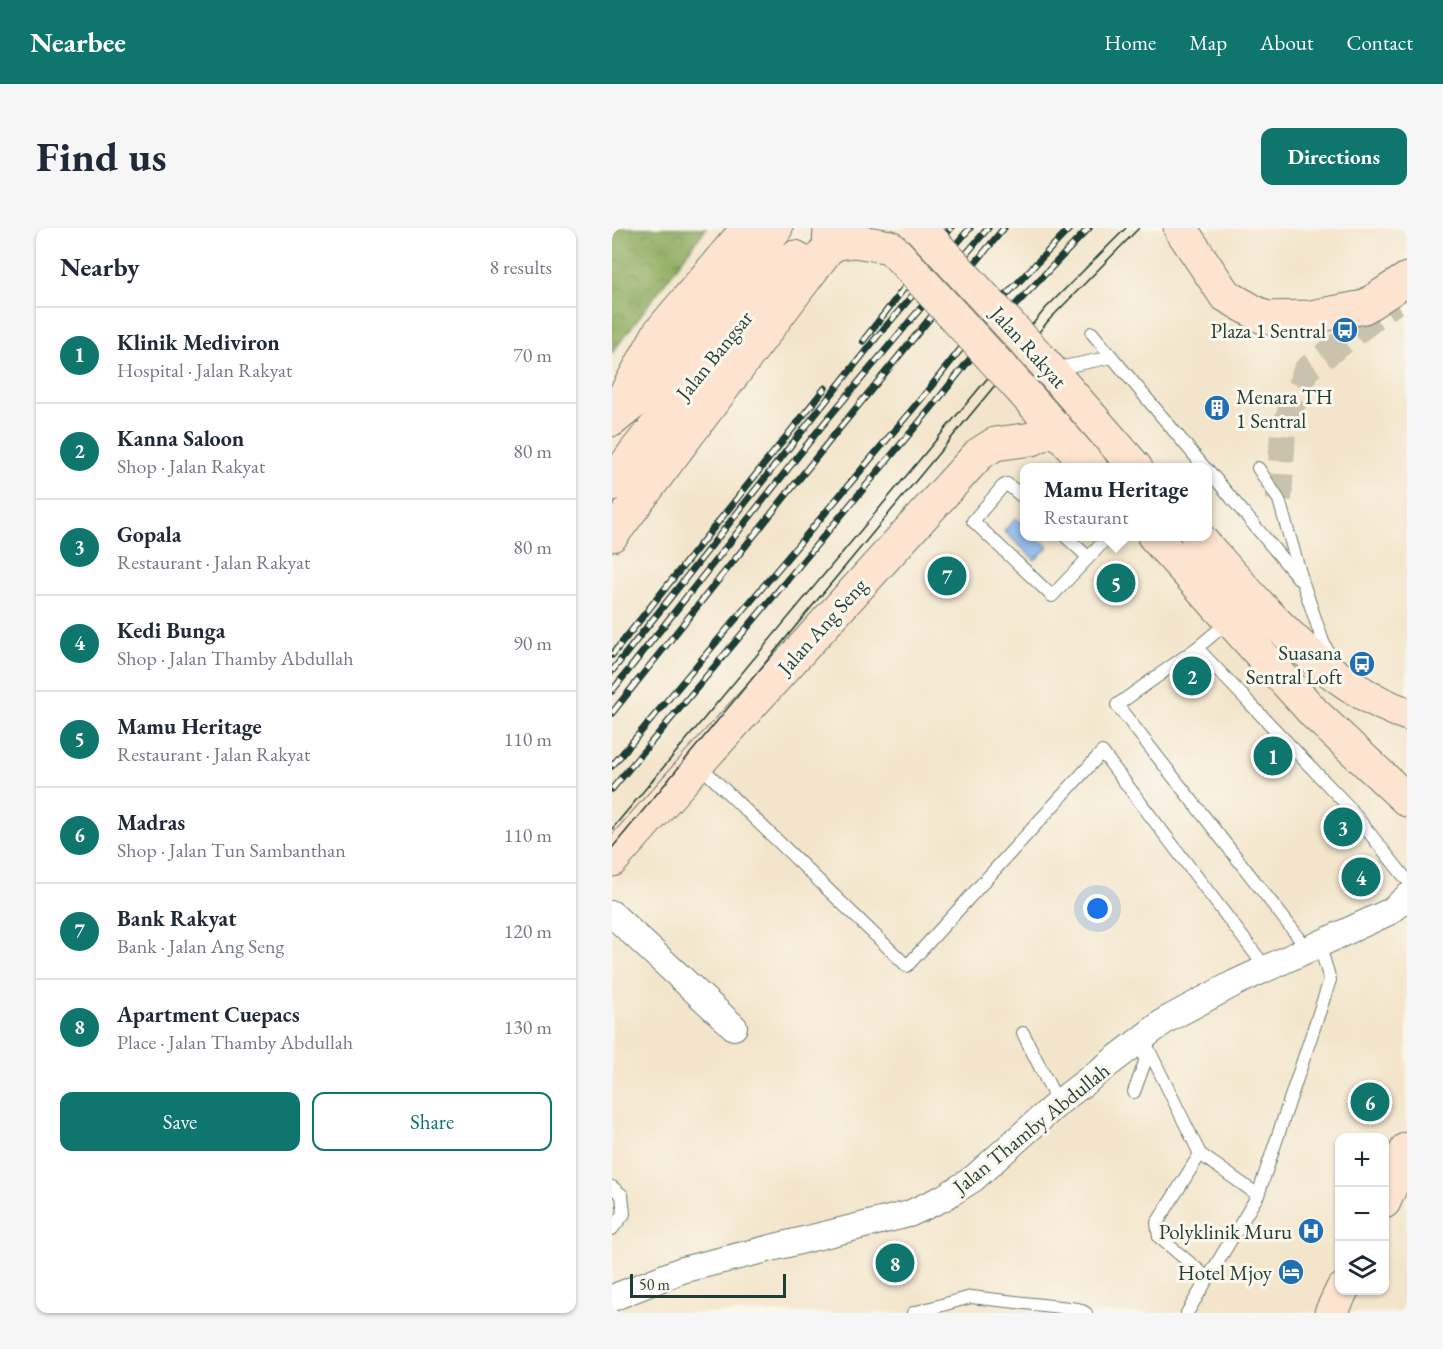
<!DOCTYPE html>
<html lang="en">
<head>
<meta charset="utf-8">
<style>
  :root { --surface:#fff; --page:#f6f6f7; --text:#1f2937; --muted:#747a83; --line:#e0e1e3; --accent:#0f766e }
  body { margin:0; font-family:"EB Garamond",serif; background:var(--page); color:var(--text) }
  .controls { position:absolute; right:18px; bottom:18px; display:grid; overflow:hidden; border-radius:12px; box-shadow:0 2px 4px #0004 }
  .controls button { width:54px; height:54px; display:grid; place-items:center; padding:0; border:0; border-bottom:2px solid var(--line); background:var(--surface); color:var(--text); font:30px sans-serif }
  .scale { position:absolute; left:18px; bottom:15px; width:156px; box-sizing:border-box; padding-left:6px; border:3px solid #1f3d34; border-top:0; font-size:16px; line-height:21px; white-space:nowrap; color:#1f3d34; -webkit-text-stroke:4px #fbf7ec; paint-order:stroke }
  .you { position:absolute; left:486px; top:681px; width:21px; height:21px; margin:-15px; border:4px solid #fff; border-radius:50%; background:#1a73e8; box-shadow:0 0 0 9px #1a73e833 }
  .badge { display:grid; place-items:center; width:39px; height:39px; border-radius:50%; background:var(--accent); color:#fff; font-size:20px; font-weight:700 }
  .pin { position:absolute; translate:-50% -50%; border:3px solid #fff; box-shadow:0 2px 6px #0006 }
  .popup { position:absolute; left:408px; top:235px; width:192px; height:78px; box-sizing:border-box; display:grid; place-content:center; border-radius:12px; background:var(--surface); filter:drop-shadow(0 2px 4px #0005); font-size:20px; white-space:nowrap; color:var(--muted) }
  .popup b { font-size:22px; color:var(--text) }
  .popup::after { content:''; position:absolute; left:50%; top:100%; margin-left:-12px; border:12px solid transparent; border-top-color:var(--surface) }
  .list { margin:0; padding:0; list-style:none }
  h2 { display:flex; justify-content:space-between; align-items:center; height:78px; margin:0; padding:0 24px; font-size:26px }
  h2 small { font-size:20px; font-weight:400; color:var(--muted) }
  .list li { display:grid; grid-template-columns:39px 1fr auto; gap:18px; align-items:center; box-sizing:border-box; height:96px; padding:0 24px; border-top:2px solid var(--line) }
  .list b { display:block; font-size:22px; white-space:nowrap }
  .list p { margin:0; font-size:20px; white-space:nowrap; color:var(--muted) }
  .list em { font-size:20px; font-style:normal; color:var(--muted) }
  .actions { display:flex; gap:12px; padding:18px 24px }
  .actions a { flex:1; padding:14px 0; border:2px solid var(--accent); border-radius:12px; text-align:center; font-size:21px; color:var(--accent) }
  .actions .main { background:var(--accent); color:#fff }
  .icon { flex:none; width:33px; height:33px; fill:none; stroke:currentColor; stroke-width:2; stroke-linecap:round; stroke-linejoin:round }
  .map { position:relative; flex:none; width:795px; height:1085px; overflow:hidden; border-radius:12px }
  header { display:flex; align-items:center; gap:36px; box-sizing:border-box; height:84px; padding:0 30px; background:var(--accent); color:#fff }
  header strong { font-size:28px }
  nav { display:flex; gap:33px; margin-inline-start:auto; font-size:21px }
  .intro { display:flex; align-items:center; justify-content:space-between; box-sizing:border-box; height:144px; padding:0 36px }
  h1 { margin:0; font-size:42px }
  .button { padding:15px 27px; border-radius:12px; background:var(--accent); color:#fff; font-size:21px; font-weight:700 }
  main { display:flex; gap:36px; padding:0 36px }
  aside { flex:1; background:var(--surface); border-radius:12px; box-shadow:0 2px 4px #0004 }
  .map>svg:first-child { display:block }
  .forest { fill:url(#forest-crowns); stroke:#567448; stroke-width:1.5 }
  .water { fill:#82b3ed; stroke:#507890; stroke-width:1.5 }
  .lines { fill:none; stroke-linecap:round; stroke-linejoin:round }
  .street-tunnel { stroke:#c9c3ad; stroke-width:26; stroke-dasharray:26 13; stroke-linecap:butt }
  .lane-casing { stroke:#697869; stroke-width:14 }
  .street-casing { stroke:#697869; stroke-width:28 }
  .secondary-casing { stroke:#697869; stroke-width:35 }
  .lane { stroke:#fff; stroke-width:12 }
  .street { stroke:#fff; stroke-width:26 }
  .secondary { stroke:#fde4d1; stroke-width:33 }
  .tram { stroke:#1f3d34; stroke-width:1.5 }
  .rail-casing { stroke:#1f3d34; stroke-width:7 }
  .rail { stroke:#fbf7ec; stroke-width:4.5; stroke-dasharray:14; stroke-linecap:butt }
  .secondary-bridge-casing { stroke:#697869; stroke-width:35; stroke-linecap:butt }
  .secondary-bridge { stroke:#fde4d1; stroke-width:33 }
  .labels { text-anchor:middle; dominant-baseline:central; stroke-width:6; stroke-linejoin:round; paint-order:stroke }
  .poi-label { font-size:21px; fill:#1f3d34; stroke:#fbf7ec; text-anchor:end }
  .street-label { font-size:21px; fill:#1f3d34; stroke:#fbf7ec }
</style>
</head>
<body>
<header>
<strong>Nearbee</strong>
<nav><a>Home</a><a>Map</a><a>About</a><a>Contact</a></nav>
</header>
<div class="intro"><h1>Find us</h1><a class="button">Directions</a></div>
<main>
<aside>
<h2>Nearby<small>8 results</small></h2>
<ul class="list">
<li><span class="badge">1</span><div><b>Klinik Mediviron</b><p>Hospital · Jalan Rakyat</p></div><em>70 m</em></li>
<li><span class="badge">2</span><div><b>Kanna Saloon</b><p>Shop · Jalan Rakyat</p></div><em>80 m</em></li>
<li><span class="badge">3</span><div><b>Gopala</b><p>Restaurant · Jalan Rakyat</p></div><em>80 m</em></li>
<li><span class="badge">4</span><div><b>Kedi Bunga</b><p>Shop · Jalan Thamby Abdullah</p></div><em>90 m</em></li>
<li><span class="badge">5</span><div><b>Mamu Heritage</b><p>Restaurant · Jalan Rakyat</p></div><em>110 m</em></li>
<li><span class="badge">6</span><div><b>Madras</b><p>Shop · Jalan Tun Sambanthan</p></div><em>110 m</em></li>
<li><span class="badge">7</span><div><b>Bank Rakyat</b><p>Bank · Jalan Ang Seng</p></div><em>120 m</em></li>
<li><span class="badge">8</span><div><b>Apartment Cuepacs</b><p>Place · Jalan Thamby Abdullah</p></div><em>130 m</em></li>
</ul>
<div class="actions"><a class="main">Save</a><a>Share</a></div>
</aside>
<div class="map">
<svg width="795" height="1085" viewBox="0 0 795 1085">
  <defs>
    <pattern id="forest-crowns" width="20" height="18" patternUnits="userSpaceOnUse" patternTransform="scale(1.5)"><rect width="20" height="18" fill="#8caa5d"/><path d="M2 6a3 3 0 1 1 6 0M12 15a3 3 0 1 1 6 0" fill="none" stroke="#728c4e"/></pattern>
  </defs>
  <rect width="100%" height="100%" fill="#fbf7ec"/>
  <filter id="ink" filterUnits="userSpaceOnUse"><feTurbulence type="fractalNoise" baseFrequency=".0167" numOctaves="2"/><feDisplacementMap in="SourceGraphic" scale="12" xChannelSelector="R" yChannelSelector="G"/><feConvolveMatrix kernelMatrix="1 2 1 2 8 2 1 2 1" color-interpolation-filters="sRGB"/></filter>
  <filter id="wash" filterUnits="userSpaceOnUse"><feTurbulence type="fractalNoise" baseFrequency=".008" numOctaves="4" result="noise"/><feDisplacementMap in="SourceGraphic" scale="24" xChannelSelector="R" yChannelSelector="G"/><feGaussianBlur stdDeviation="1.35" result="paint"/><feColorMatrix in="noise" values="0 0 0 0 0 0 0 0 0 0 0 0 0 0 0 0 0 1.4 0 .05"/><feComposite in="paint" operator="in"/></filter>
  <g filter="url(#wash)">
    <rect width="100%" height="100%" fill="#f3e5cb"/>
    <polygon class="forest" points="0,0 94,0 0,125"/>
    <polygon class="water" points="404,290 412,297 412,308 424,309 436,319 423,332 392,303"/>
  </g>
  <g filter="url(#ink)">
    <g class="lines">
      <polyline class="street-tunnel" points="667,272 671,203 694,142 783,74"/>
      <g class="lane-casing">
        <g id="lane">
          <polyline points="480,105 593,240"/>
          <polyline points="442,141 500,129"/>
          <polyline points="646,240 667,272 691,355 711,414 719,430"/>
          <polyline points="596,242 688,352"/>
          <polyline points="412,270 395,256 391,258 361,293 440,368 497,308"/>
          <polyline points="453,308 476,329"/>
          <polyline points="617,393 585,420 735,577 795,652"/>
          <polyline points="585,420 505,477 695,720"/>
          <polyline points="86,536 295,738 490,524 654,740"/>
          <polyline points="411,805 446,875"/>
          <polyline points="531,810 588,926 646,967"/>
          <polyline points="522,864 533,834 532,820"/>
          <polyline points="588,926 545,995 547,1009 596,1050"/>
          <polyline points="0,959 10,967 12,986 0,1001"/>
          <polyline points="301,1085 359,1069 466,1081 474,1085"/>
          <polyline points="575,1085 646,967 718,752 707,715"/>
        </g>
      </g>
      <g class="street-casing">
        <g id="street">
          <polyline points="0,686 122,799"/>
          <polyline points="0,1070 70,1042 297,986 331,970 361,951 446,875 554,792 623,755 779,683 795,669"/>
        </g>
      </g>
      <g class="secondary-casing">
        <g id="secondary">
          <polyline points="568,0 613,67 653,90 699,89 752,79 795,51"/>
          <polyline points="217,19 227,15 243,13 278,19 285,26"/>
          <polyline points="428,130 524,240"/>
          <polyline points="406,158 479,240"/>
          <polyline points="12,169 47,105 136,0"/>
          <polyline points="0,192 36,163 164,0"/>
          <polyline points="0,256 24,223 183,29"/>
          <polyline points="0,307 217,19 218,0"/>
          <polyline points="542,308 703,486 795,572"/>
          <path d="M585,308C644,373 710,457 795,486"/>
          <polyline points="0,632 86,535 367,226 383,216 420,211 443,199"/>
          <polyline points="772,974 795,921"/>
          <polyline points="719,1085 730,1062"/>
        </g>
      </g>
      <use href="#lane" class="lane"/>
      <use href="#street" class="street"/>
      <use href="#secondary" class="secondary"/>
      <g class="tram">
        <polyline points="0,601 434,80 514,0"/>
        <polyline points="0,620 437,92 527,0"/>
      </g>
      <g class="rail-casing">
        <g id="rail">
          <polyline points="251,113 339,0"/>
          <polyline points="0,427 213,160"/>
          <polyline points="0,443 264,110 358,0"/>
          <polyline points="0,463 213,194 376,0"/>
          <polyline points="0,485 227,201 392,0"/>
          <polyline points="0,538 309,171 379,83 458,0"/>
          <polyline points="0,561 320,179 389,92 477,0"/>
        </g>
      </g>
      <use href="#rail" class="rail"/>
      <g class="secondary-bridge-casing">
        <g id="secondary-bridge">
          <polyline points="308,0 428,130"/>
          <polyline points="285,26 406,158"/>
        </g>
      </g>
      <use href="#secondary-bridge" class="secondary-bridge"/>
    </g>
  </g>
  <defs>
    <g id="bus-disc" transform="scale(1.35)"><circle r="9.5" fill="#1f6fb2" stroke="#fbf7ec"/><path d="M-5-6H5V4H4V6H2V4H-2V6H-4V4H-5ZM-3.5-4V0h7V-4ZM-3.5 1.2v1.5H-2V1.2ZM2 1.2v1.5H3.5V1.2Z" fill="#fff"/></g>
    <g id="building-disc" transform="scale(1.35)"><circle r="9.5" fill="#1f6fb2" stroke="#fbf7ec"/><path d="M-4-6H4V6H1V3H-1V6H-4ZM-2.5-4.3h1.7v1.8h-1.7ZM.8-4.3h1.7v1.8H.8ZM-2.5-1h1.7V.8h-1.7ZM.8-1h1.7V.8H.8Z" fill="#fff"/></g>
    <g id="hospital-disc" transform="scale(1.35)"><circle r="9.5" fill="#1f6fb2" stroke="#fbf7ec"/><path d="M-5-5h3v3.5h4V-5h3V5h-3V1.5h-4V5h-3Z" fill="#fff"/></g>
    <g id="hotel-disc" transform="scale(1.35)"><circle r="9.5" fill="#1f6fb2" stroke="#fbf7ec"/><path d="M-6-4.5h1.5V1H6V5H4.5V3h-9V5H-6ZM-4 0a1.8 1.8 0 1 1 3.6 0ZM.5 0V-2.5h3Q6-2.5 6 0Z" fill="#fff"/></g>
  </defs>
  <g fill-rule="evenodd">
    <use href="#bus-disc" x="733" y="102"/>
    <use href="#building-disc" x="605" y="180"/>
    <use href="#bus-disc" x="750" y="436"/>
    <use href="#hospital-disc" x="699" y="1003"/>
    <use href="#hotel-disc" x="679" y="1044"/>
  </g>
  <g class="labels">
    <g class="poi-label">
      <text x="714" y="102">Plaza 1 Sentral</text>
      <text x="624" y="168" text-anchor="start">Menara TH<tspan x="624" dy="24">1 Sentral</tspan></text>
      <text x="730" y="424">Suasana<tspan x="730" dy="24">Sentral Loft</tspan></text>
      <text x="680" y="1003">Polyklinik Muru</text>
      <text x="660" y="1044">Hotel Mjoy</text>
    </g>
    <g class="street-label">
      <text transform="translate(417 119) rotate(48)">Jalan Rakyat</text>
      <text transform="translate(102 127) rotate(-51)">Jalan Bangsar</text>
      <text transform="translate(210 398) rotate(-48)">Jalan Ang Seng</text>
      <text transform="translate(419 900) rotate(-39)">Jalan Thamby Abdullah</text>
    </g>
  </g>
</svg>
<div class="controls">
<button>+</button>
<button>−</button>
<button><svg class="icon" aria-label="layers" viewBox="0 0 24 24"><path d="M12 4l9 5-9 5-9-5zM3 14l9 5 9-5"/></svg></button>
</div>
<div class="scale">50 m</div>
<div class="you"></div>
<div class="pin badge" style="left:661px;top:528px">1</div>
<div class="pin badge" style="left:580px;top:448px">2</div>
<div class="pin badge" style="left:731px;top:599px">3</div>
<div class="pin badge" style="left:749px;top:649px">4</div>
<div class="pin badge" style="left:504px;top:355px">5</div>
<div class="popup"><b>Mamu Heritage</b>Restaurant</div>
<div class="pin badge" style="left:758px;top:874px">6</div>
<div class="pin badge" style="left:335px;top:348px">7</div>
<div class="pin badge" style="left:283px;top:1035px">8</div>
</div>
</main>
</body>
</html>
